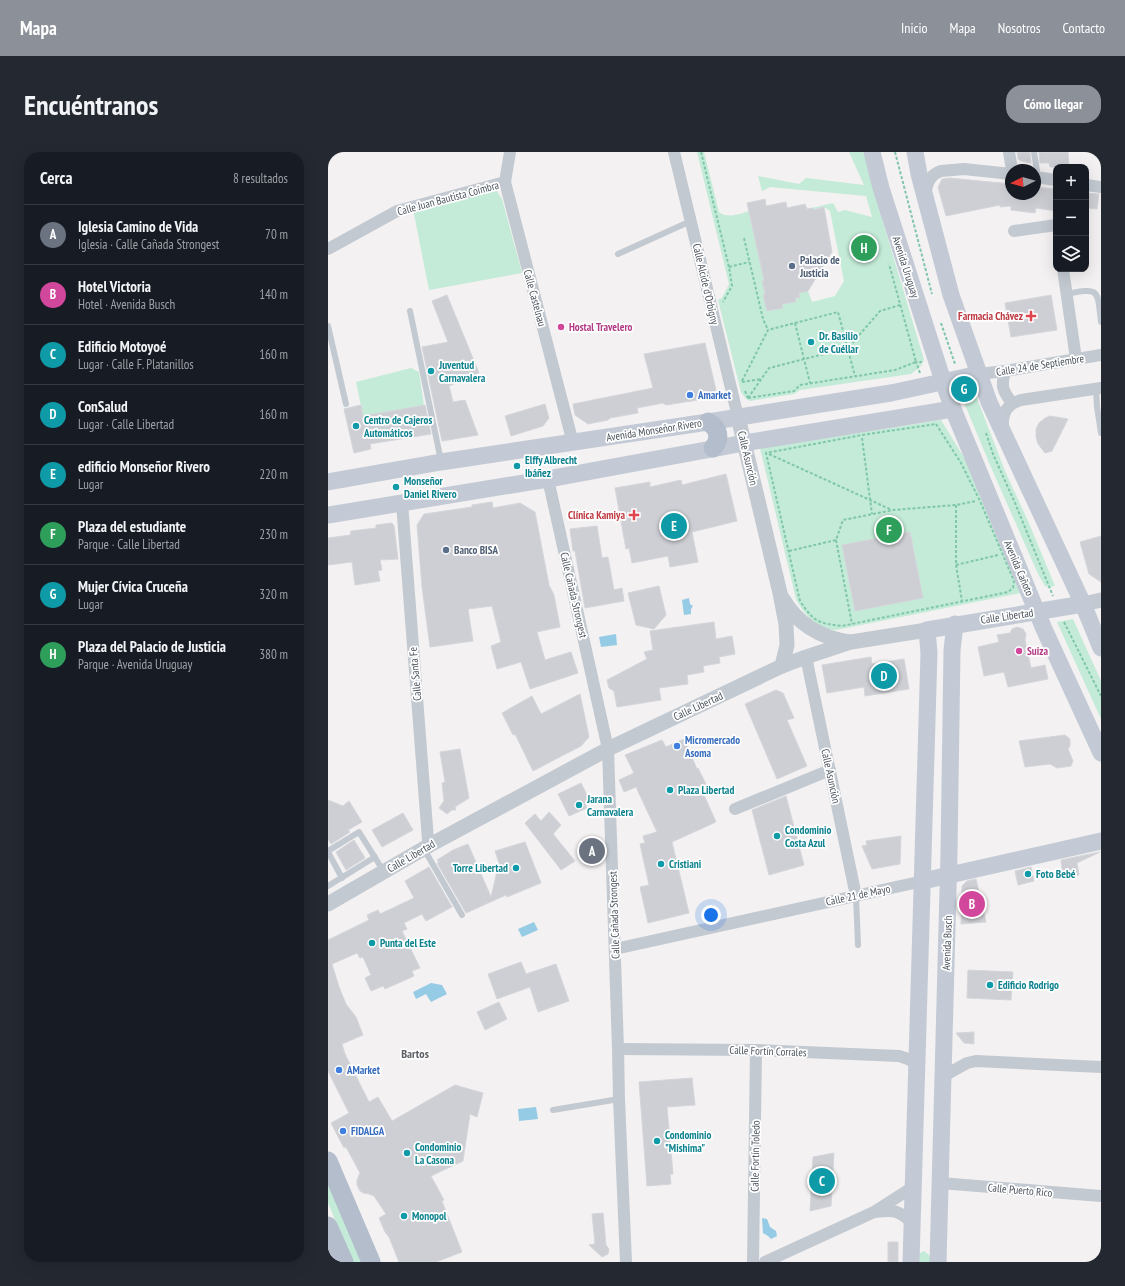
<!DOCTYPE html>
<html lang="es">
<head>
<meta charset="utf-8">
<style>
  :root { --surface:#171b24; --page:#242831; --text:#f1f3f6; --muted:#9ea1a6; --line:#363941; --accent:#8c9099 }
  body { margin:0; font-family:"PT Sans Narrow",sans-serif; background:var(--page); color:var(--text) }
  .controls { position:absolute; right:12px; top:12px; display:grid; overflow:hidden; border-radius:8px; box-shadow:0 4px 16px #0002 }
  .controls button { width:36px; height:36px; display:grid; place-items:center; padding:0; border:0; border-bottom:1px solid var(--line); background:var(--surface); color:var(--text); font:20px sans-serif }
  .compass { position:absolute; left:677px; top:12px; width:36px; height:36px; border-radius:50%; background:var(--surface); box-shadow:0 4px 16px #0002; rotate:264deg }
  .you { position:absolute; left:383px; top:763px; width:14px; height:14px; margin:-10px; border:3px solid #fff; border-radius:50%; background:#1a73e8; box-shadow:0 0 0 6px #1a73e833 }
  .badge { display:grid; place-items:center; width:26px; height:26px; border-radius:50%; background:var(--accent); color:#fff; font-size:13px; font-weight:700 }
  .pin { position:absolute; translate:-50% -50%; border:2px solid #fff; box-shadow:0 1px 4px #0006 }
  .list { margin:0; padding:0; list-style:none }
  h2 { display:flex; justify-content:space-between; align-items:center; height:52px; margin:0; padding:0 16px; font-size:17px }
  h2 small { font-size:13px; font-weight:400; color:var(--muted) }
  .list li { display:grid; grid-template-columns:26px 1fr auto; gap:12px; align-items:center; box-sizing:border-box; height:60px; padding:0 16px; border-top:1px solid var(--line) }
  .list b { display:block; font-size:15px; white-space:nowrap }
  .list p { margin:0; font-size:13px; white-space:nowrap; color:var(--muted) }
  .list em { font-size:13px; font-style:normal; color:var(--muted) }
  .icon { flex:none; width:22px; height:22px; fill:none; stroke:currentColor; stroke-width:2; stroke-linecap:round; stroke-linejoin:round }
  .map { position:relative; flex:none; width:773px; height:1110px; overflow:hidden; border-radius:16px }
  header { display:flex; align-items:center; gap:24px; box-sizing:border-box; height:56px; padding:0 20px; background:var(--accent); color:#fff }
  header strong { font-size:19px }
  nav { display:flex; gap:22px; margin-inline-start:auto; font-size:14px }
  .intro { display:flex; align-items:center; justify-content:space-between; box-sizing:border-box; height:96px; padding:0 24px }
  h1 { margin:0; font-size:28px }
  .button { padding:10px 18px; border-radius:16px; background:var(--accent); color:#fff; font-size:14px; font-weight:700 }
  main { display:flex; gap:24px; padding:0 24px }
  aside { flex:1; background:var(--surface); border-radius:16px; box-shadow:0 4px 16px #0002 }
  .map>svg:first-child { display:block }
  .green { fill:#c4ebd7 }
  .water { fill:#95cbe4 }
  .building { fill:#cecfd4; stroke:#d5d6db }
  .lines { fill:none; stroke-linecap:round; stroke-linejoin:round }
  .path { stroke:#7fc6ab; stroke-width:2; stroke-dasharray:3 2; stroke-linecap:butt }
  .service { stroke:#c3c9d1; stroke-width:6 }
  .minor { stroke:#c3c9d1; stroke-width:12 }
  .tertiary { stroke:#c3c9d1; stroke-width:15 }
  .secondary { stroke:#c3cad5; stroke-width:17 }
  .primary { stroke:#b3bdcc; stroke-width:19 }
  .service-dot { fill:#5c6f8a; stroke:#fff; stroke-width:1.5 }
  .health-dot { fill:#e0444e; stroke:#fff; stroke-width:1.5 }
  .hotel-dot { fill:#d1479c; stroke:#fff; stroke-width:1.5 }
  .culture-dot { fill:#0f9aa8; stroke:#fff; stroke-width:1.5 }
  .shop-dot { fill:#3f7fe0; stroke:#fff; stroke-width:1.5 }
  .labels { text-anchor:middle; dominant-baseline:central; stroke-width:3.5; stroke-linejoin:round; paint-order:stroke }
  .street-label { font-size:11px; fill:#4a525c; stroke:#fff }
  .service-label { font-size:11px; font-weight:bold; fill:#4e5e75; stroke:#fff; text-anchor:start }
  .health-label { font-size:11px; font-weight:bold; fill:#be3a42; stroke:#fff; text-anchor:end }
  .hotel-label { font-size:11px; font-weight:bold; fill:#b23c85; stroke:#fff; text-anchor:start }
  .culture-label { font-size:11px; font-weight:bold; fill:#0d838f; stroke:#fff; text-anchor:start }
  .shop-label { font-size:11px; font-weight:bold; fill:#366cbe; stroke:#fff; text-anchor:start }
  .neighbourhood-label { font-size:12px; font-weight:bold; fill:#5e6065; stroke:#fff }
</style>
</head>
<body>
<header>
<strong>Mapa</strong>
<nav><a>Inicio</a><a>Mapa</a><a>Nosotros</a><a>Contacto</a></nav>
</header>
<div class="intro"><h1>Encuéntranos</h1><a class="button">Cómo llegar</a></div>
<main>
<aside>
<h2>Cerca<small>8 resultados</small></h2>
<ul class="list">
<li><span class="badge" style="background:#6b7280">A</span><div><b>Iglesia Camino de Vida</b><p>Iglesia · Calle Cañada Strongest</p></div><em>70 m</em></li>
<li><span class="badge" style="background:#d1479c">B</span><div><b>Hotel Victoria</b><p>Hotel · Avenida Busch</p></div><em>140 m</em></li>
<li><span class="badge" style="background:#0f9aa8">C</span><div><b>Edificio Motoyoé</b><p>Lugar · Calle F. Platanillos</p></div><em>160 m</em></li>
<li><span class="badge" style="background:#0f9aa8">D</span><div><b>ConSalud</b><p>Lugar · Calle Libertad</p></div><em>160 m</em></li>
<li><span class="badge" style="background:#0f9aa8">E</span><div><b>edificio Monseñor Rivero</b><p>Lugar</p></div><em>220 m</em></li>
<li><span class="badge" style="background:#2e9e5b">F</span><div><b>Plaza del estudiante</b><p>Parque · Calle Libertad</p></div><em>230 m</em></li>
<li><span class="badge" style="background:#0f9aa8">G</span><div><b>Mujer Cívica Cruceña</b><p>Lugar</p></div><em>320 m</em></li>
<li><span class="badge" style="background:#2e9e5b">H</span><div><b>Plaza del Palacio de Justicia</b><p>Parque · Avenida Uruguay</p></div><em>380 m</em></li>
</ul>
</aside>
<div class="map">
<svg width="773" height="1110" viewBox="0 0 773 1110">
  <rect width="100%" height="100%" fill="#f3f1f1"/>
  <g class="green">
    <path d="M369,0H376L391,60C399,67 412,62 421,59L436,128L434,129L437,143L435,144L439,159L455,156L454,152L467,150V146H472L471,141L480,139L484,150L507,144L516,129L502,59L496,55L486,58L479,57L477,52L480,57L505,51L510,60L517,58L544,65L538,44L442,35L434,39L430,24L471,32L478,26L536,33L521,0H535L541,15L553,63L596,208L592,215L583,222L472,238L466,242L422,249L418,247L413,240L390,148L394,146L401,132Z"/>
    <polygon points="168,38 174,47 194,121 101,138 85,57"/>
    <polygon points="83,216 91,220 96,254 41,263 46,292 41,292 28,230"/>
    <polygon points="644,229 645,236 677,319 700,369 727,434 721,435 717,434 710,422 662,313 633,243 624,230"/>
    <path d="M613,268L643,317L698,440L508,478C489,478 476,462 468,447L432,296Z"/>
    <polygon points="745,467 773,529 773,567 729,470"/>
    <polygon points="0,1031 35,1110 25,1110 0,1051"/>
    <path d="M596,1099C600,1102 604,1105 604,1110H588L590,1102Z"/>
  </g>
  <g class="water">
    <polygon points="361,446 362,452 365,454 363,457 363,462 356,463 354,448"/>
    <polygon points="288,482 289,493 273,495 271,485"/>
    <polygon points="206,770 210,778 194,785 190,777"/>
    <polygon points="103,831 114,833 119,842 103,850 98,842 88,847 85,840"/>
    <polygon points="208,955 210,967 191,969 190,957"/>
    <polygon points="434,1066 439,1067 442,1075 448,1079 449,1084 443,1087 440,1084 435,1081"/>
  </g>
  <g class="building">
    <polygon points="689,0 702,0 703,11 693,9 690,7"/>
    <polygon points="711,0 740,0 741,15 722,15 721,11 712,11"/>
    <polygon points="622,26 683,32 683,42 707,42 707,35 728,37 728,59 708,56 707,61 683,58 683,54 672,55 672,53 618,64 610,35 614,27"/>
    <polygon points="758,41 771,42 769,57 758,56"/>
    <polygon points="437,47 438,54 458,50 459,56 477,52 479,57 485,56 486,58 496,55 504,100 480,139 471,141 472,146 467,146 468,150 454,152 455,156 439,159 435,143 437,143 434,129 436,128 419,51"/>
    <polygon points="119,143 151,221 121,234 125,250 137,248 150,283 114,289 94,195 120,190 104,149"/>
    <polygon points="723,143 729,178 683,185 677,151"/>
    <polygon points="377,191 388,238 383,246 338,253 335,251 309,256 310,261 282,266 280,268 260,272 247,263 245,252 325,236 316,202"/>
    <polygon points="217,252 221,266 215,274 183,284 177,264"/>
    <polygon points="33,253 35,264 97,253 103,282 42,292 43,297 26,301 16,257"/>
    <polygon points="722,264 740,267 724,299 717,301 710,292 708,285 708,277 711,271 717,266"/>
    <polygon points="398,322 409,369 364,380 370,410 342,415 340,404 304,411 301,396 298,397 287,336 322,330 322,335 353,328 354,333"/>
    <polygon points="164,350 165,356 192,351 207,360 221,433 226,443 232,475 209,480 217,508 243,500 250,521 202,537 193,510 169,517 163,494 173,490 164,454 140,457 145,489 102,495 94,435 89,373 96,362 144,355 144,353"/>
    <polygon points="64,371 66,374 70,407 52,408 54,418 50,419 52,429 27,433 24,410 0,413 0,386 22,383 23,379 48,376 48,373"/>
    <polygon points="269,374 274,406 280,405 286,438 294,436 296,449 257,456 247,399 245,399 242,377"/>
    <polygon points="582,380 595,446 527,459 514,393"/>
    <polygon points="773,384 773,430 761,422 752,390"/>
    <polygon points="331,434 338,463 326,477 308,473 300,441"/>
    <polygon points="386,470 388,487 404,484 407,502 391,505 392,511 375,514 376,520 359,523 360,532 331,536 333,548 289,555 286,539 281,536 279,528 319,507 316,500 325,498 322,479"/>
    <polygon points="689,475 695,477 698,482 697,488 703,516 717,513 720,527 680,535 676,520 656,524 650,495 671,490 669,483 682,481 684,477"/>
    <polygon points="543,505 544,512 576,507 581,537 537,544 536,535 499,541 494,513"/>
    <polygon points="448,538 455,541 466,566 459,568 479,614 449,627 417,552"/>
    <polygon points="252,542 261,585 253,594 205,619 187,582 185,583 174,561 204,544 213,562"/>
    <polygon points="737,583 742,587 742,594 740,597 745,609 743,614 729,616 722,612 697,615 691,589"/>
    <polygon points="356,587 369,617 370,616 378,632 372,634 388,670 344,690 361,761 320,771 312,735 321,733 312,692 317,691 315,684 329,680 308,635 296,640 291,628 306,621 297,603 334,588 338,595"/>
    <polygon points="132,597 141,646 127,655 128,658 124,658 119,662 111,656 116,649 114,631 117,630 112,600"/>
    <polygon points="253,631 261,647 257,651 259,656 241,664 230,642"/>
    <polygon points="458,644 476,713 441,723 424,658"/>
    <polygon points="0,648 15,654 21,649 34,670 20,678 22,680 3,692 0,687"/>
    <polygon points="221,660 233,673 225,682 247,709 233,718 197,671 207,662 213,669"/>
    <polygon points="75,661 85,678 54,695 44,678"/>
    <polygon points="573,684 572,712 544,717 534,694 539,693 538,689"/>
    <polygon points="26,688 37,706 18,718 8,700"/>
    <polygon points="197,690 213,731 179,745 178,743 138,761 109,711 111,710 109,708 125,698 140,692 163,745 171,711 167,699"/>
    <polygon points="772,700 749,711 751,723 735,725 733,708"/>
    <polygon points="101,715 124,755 98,769 94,762 76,771 79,777 74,779 92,816 84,819 86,824 57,837 55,834 43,839 37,826 43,823 35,805 32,806 29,801 4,812 11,835 18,852 28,865 35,883 14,892 17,902 41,950 50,945 64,969 127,933 155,941 149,965 142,962 135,1009 103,1024 116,1048 114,1049 134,1100 108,1110 71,1110 61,1085 57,1080 51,1066 58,1062 46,1044 41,1042 35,1041 32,1039 29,1033 29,1028 32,1021 18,995 16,996 3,971 21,961 0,919 0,788 41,768 39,763 50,758 52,762 86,746 77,729"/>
    <polygon points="703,715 706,729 690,733 687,719"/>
    <polygon points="648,727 658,770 633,772 634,734 639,729"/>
    <polygon points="193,810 198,822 228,812 241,849 210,860 202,835 169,847 160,822"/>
    <polygon points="640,818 685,820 683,848 639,846"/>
    <polygon points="171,850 179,867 157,878 149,860"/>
    <polygon points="646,880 646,892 636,891 628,881"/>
    <polygon points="364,926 367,953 339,955 345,1022 342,1022 343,1032 319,1034 311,930"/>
    <polygon points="506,1001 503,1054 482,1059 485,1005"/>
    <polygon points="275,1061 278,1093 281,1097 280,1102 274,1105 261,1093 267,1092 264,1062"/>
    <rect x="560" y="1090" width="10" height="20"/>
  </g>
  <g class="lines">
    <g class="path">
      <polyline points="373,0 401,115 404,134 395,150"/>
      <polyline points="567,0 604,142"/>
      <polyline points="416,86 435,167 440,178"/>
      <polyline points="401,115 421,110"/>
      <polyline points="467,171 482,231"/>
      <polyline points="613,171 627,212"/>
      <polyline points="592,221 588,210 594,210"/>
      <polyline points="414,229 440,178 510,160 527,224"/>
      <polyline points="414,230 433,227"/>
      <polyline points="417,239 420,246"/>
      <polyline points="637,245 645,249"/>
      <polyline points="420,246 466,239 472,233 567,218 588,210 561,112"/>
      <polyline points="420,246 441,216 520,196 552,159 572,153"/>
      <path d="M608,272L633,311L652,349L686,429L685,436L680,440L514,474C490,471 486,470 472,449L438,301L534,283Z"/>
      <polyline points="658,281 665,302 687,351 725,444"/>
      <polyline points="534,286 544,362"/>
      <polyline points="441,302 564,358"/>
      <polyline points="628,353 628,413 634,449"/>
      <polyline points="508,388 524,472"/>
      <polyline points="461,399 508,388 515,368 565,358 628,353 648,349"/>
      <polyline points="628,413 670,403"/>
      <polyline points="736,470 773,544"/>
    </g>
    <g class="service">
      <polyline points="706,0 710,25"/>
      <polyline points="290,102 363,69"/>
      <path d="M738,142C772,136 769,136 773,170"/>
      <polyline points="82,159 113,309"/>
      <polyline points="0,174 18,252"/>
      <polyline points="768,237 769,255 773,281"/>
      <polyline points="96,697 134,763"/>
      <polyline points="0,699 31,680 56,720"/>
      <polyline points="0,700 14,726"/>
      <polyline points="0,734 47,705"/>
      <polyline points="528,744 530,793"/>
      <polyline points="225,958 291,947"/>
    </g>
    <g class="minor">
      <polyline points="182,0 177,30 245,291"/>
      <polyline points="346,0 410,265"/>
      <polyline points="681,0 684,18"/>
      <polyline points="707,25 728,28"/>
      <polyline points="758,33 773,35"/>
      <path d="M597,43C599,32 601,23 613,19L636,17L683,22"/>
      <polyline points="686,79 728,73"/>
      <polyline points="0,97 69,59 177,30"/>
      <polyline points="735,117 748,207"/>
      <path d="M677,219C673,234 674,238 684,251"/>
      <polyline points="651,222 677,219 773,203"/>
      <path d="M675,278C674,262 677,253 693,248L773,236"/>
      <polyline points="220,327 280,597 290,897 291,947 298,1110"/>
      <polyline points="74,351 100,688 102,693"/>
      <polyline points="478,505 528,744"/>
      <polyline points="407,657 502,618"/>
      <polyline points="287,797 595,729"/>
      <polyline points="290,897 428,898 571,904 580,907 589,912"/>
      <polyline points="614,925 639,911 648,909 773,915"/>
      <polyline points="612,1031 773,1044"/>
      <path d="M547,1060C565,1058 570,1057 584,1071"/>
      <polyline points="425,1110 428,898"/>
      <polyline points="437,1110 546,1060 585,1035"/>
    </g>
    <g class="tertiary">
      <polyline points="410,265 452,441 458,472 459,493 454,514"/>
      <path d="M455,447C470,473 494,486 522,490"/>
      <polyline points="755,452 773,448"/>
      <polyline points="0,752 102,693 280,597 454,514 478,505 523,490 599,478"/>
    </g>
    <g class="secondary">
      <polyline points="544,0 553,36 615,229 625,257 716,477 773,601"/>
      <polyline points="587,0 591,22 623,143 661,250 755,452 773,496"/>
      <polyline points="0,330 113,310 380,270 563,241 651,222"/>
      <polyline points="0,363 220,327 416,291 625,257"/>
      <polyline points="595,729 773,689"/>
      <polyline points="583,1110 601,501 599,478 755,452"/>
      <polyline points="610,1110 621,701 624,498 627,472"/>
    </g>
    <g class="primary">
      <path d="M380,270C391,276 393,287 385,296"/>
      <polyline points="0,1009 43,1110"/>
      <polyline points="0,1074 16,1110"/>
    </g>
  </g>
  <g class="service-dot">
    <circle cx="464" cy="114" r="4"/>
    <circle cx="118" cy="398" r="4"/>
  </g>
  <g class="health-dot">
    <path d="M701 158h4v4h4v4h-4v4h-4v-4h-4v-4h4z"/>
    <path d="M304 357h4v4h4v4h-4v4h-4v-4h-4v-4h4z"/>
  </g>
  <g class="hotel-dot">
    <circle cx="233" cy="175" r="4"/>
    <circle cx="691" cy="499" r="4"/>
  </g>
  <g class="culture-dot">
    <circle cx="483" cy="190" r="4"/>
    <circle cx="103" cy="219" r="4"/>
    <circle cx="28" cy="274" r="4"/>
    <circle cx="189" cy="314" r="4"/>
    <circle cx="68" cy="335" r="4"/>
    <circle cx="342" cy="638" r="4"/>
    <circle cx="251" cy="653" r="4"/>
    <circle cx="449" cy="684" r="4"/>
    <circle cx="333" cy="712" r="4"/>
    <circle cx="188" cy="716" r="4"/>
    <circle cx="700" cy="722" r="4"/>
    <circle cx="44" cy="791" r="4"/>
    <circle cx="662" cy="833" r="4"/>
    <circle cx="329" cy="989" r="4"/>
    <circle cx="79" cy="1001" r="4"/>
    <circle cx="76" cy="1064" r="4"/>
  </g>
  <g class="shop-dot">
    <circle cx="362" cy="243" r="4"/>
    <circle cx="349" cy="594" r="4"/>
    <circle cx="11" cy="918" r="4"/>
    <circle cx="15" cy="979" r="4"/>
  </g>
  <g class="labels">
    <g class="street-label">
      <text transform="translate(120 46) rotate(-15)">Calle Juan Bautista Coímbra</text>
      <text transform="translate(578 115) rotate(72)">Avenida Uruguay</text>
      <text transform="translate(378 132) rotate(77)">Calle Alcide d'Orbigny</text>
      <text transform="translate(207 146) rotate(75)">Calle Castelnau</text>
      <text transform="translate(712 213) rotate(-9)">Calle 24 de Septiembre</text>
      <text transform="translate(326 278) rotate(-9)">Avenida Monseñor Rivero</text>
      <text transform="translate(420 306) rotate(77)">Calle Asunción</text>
      <text transform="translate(691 416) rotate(67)">Avenida Cañoto</text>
      <text transform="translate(246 443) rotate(77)">Calle Cañada Strongest</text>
      <text transform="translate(679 464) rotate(-8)">Calle Libertad</text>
      <text transform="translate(87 522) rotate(-95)">Calle Santa Fe</text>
      <text transform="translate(370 554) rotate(-25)">Calle Libertad</text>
      <text transform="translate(503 624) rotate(78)">Calle Asunción</text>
      <text transform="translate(83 704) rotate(-30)">Calle Libertad</text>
      <text transform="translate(530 743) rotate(-12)">Calle 21 de Mayo</text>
      <text transform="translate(286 763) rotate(-92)">Calle Cañada Strongest</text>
      <text transform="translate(619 791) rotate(-88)">Avenida Busch</text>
      <text transform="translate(440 899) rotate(2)">Calle Fortín Corrales</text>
      <text transform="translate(427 1004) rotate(-89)">Calle Fortín Toledo</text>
      <text transform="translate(692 1038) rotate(5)">Calle Puerto Rico</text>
    </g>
    <g class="service-label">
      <text x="472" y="108">Palacio de<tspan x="472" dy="13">Justicia</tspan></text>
      <text x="126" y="398">Banco BISA</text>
    </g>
    <g class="health-label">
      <text x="695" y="164">Farmacia Chávez</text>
      <text x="297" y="363">Clínica Kamiya</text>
    </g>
    <g class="hotel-label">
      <text x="241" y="175">Hostal Travelero</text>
      <text x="699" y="499">Suiza</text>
    </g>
    <g class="culture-label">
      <text x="491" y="184">Dr. Basilio<tspan x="491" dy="13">de Cuéllar</tspan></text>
      <text x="111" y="213">Juventud<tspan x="111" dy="13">Carnavalera</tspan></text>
      <text x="36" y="268">Centro de Cajeros<tspan x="36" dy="13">Automáticos</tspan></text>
      <text x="197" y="308">Elffy Albrecht<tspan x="197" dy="13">Ibáñez</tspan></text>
      <text x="76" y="329">Monseñor<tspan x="76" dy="13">Daniel Rivero</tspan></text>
      <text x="350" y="638">Plaza Libertad</text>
      <text x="259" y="647">Jarana<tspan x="259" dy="13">Carnavalera</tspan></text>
      <text x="457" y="678">Condominio<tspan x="457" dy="13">Costa Azul</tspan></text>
      <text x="341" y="712">Cristiani</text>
      <text x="180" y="716" text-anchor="end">Torre Libertad</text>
      <text x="708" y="722">Foto Bebé</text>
      <text x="52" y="791">Punta del Este</text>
      <text x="670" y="833">Edificio Rodrigo</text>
      <text x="337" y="983">Condominio<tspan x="337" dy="13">"Mishima"</tspan></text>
      <text x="87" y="995">Condominio<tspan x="87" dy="13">La Casona</tspan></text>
      <text x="84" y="1064">Monopol</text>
    </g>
    <g class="shop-label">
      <text x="370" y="243">Amarket</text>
      <text x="357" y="588">Micromercado<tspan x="357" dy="13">Asoma</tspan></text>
      <text x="19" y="918">AMarket</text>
      <text x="23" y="979">FIDALGA</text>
    </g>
    <g class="neighbourhood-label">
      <text x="87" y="901">Bartos</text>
    </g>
  </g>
</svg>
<div class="controls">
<button>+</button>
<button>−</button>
<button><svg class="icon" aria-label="layers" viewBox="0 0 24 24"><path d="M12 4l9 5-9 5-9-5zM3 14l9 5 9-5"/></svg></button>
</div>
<svg class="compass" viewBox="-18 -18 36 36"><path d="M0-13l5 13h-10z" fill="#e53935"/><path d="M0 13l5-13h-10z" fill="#9ea1a6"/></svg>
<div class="you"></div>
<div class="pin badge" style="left:264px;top:699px;background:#6b7280">A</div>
<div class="pin badge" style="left:644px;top:752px;background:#d1479c">B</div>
<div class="pin badge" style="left:494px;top:1029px;background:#0f9aa8">C</div>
<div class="pin badge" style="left:556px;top:524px;background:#0f9aa8">D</div>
<div class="pin badge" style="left:346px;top:374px;background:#0f9aa8">E</div>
<div class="pin badge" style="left:561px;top:378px;background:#2e9e5b">F</div>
<div class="pin badge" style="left:636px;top:237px;background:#0f9aa8">G</div>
<div class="pin badge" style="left:536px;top:96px;background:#2e9e5b">H</div>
</div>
</main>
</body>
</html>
